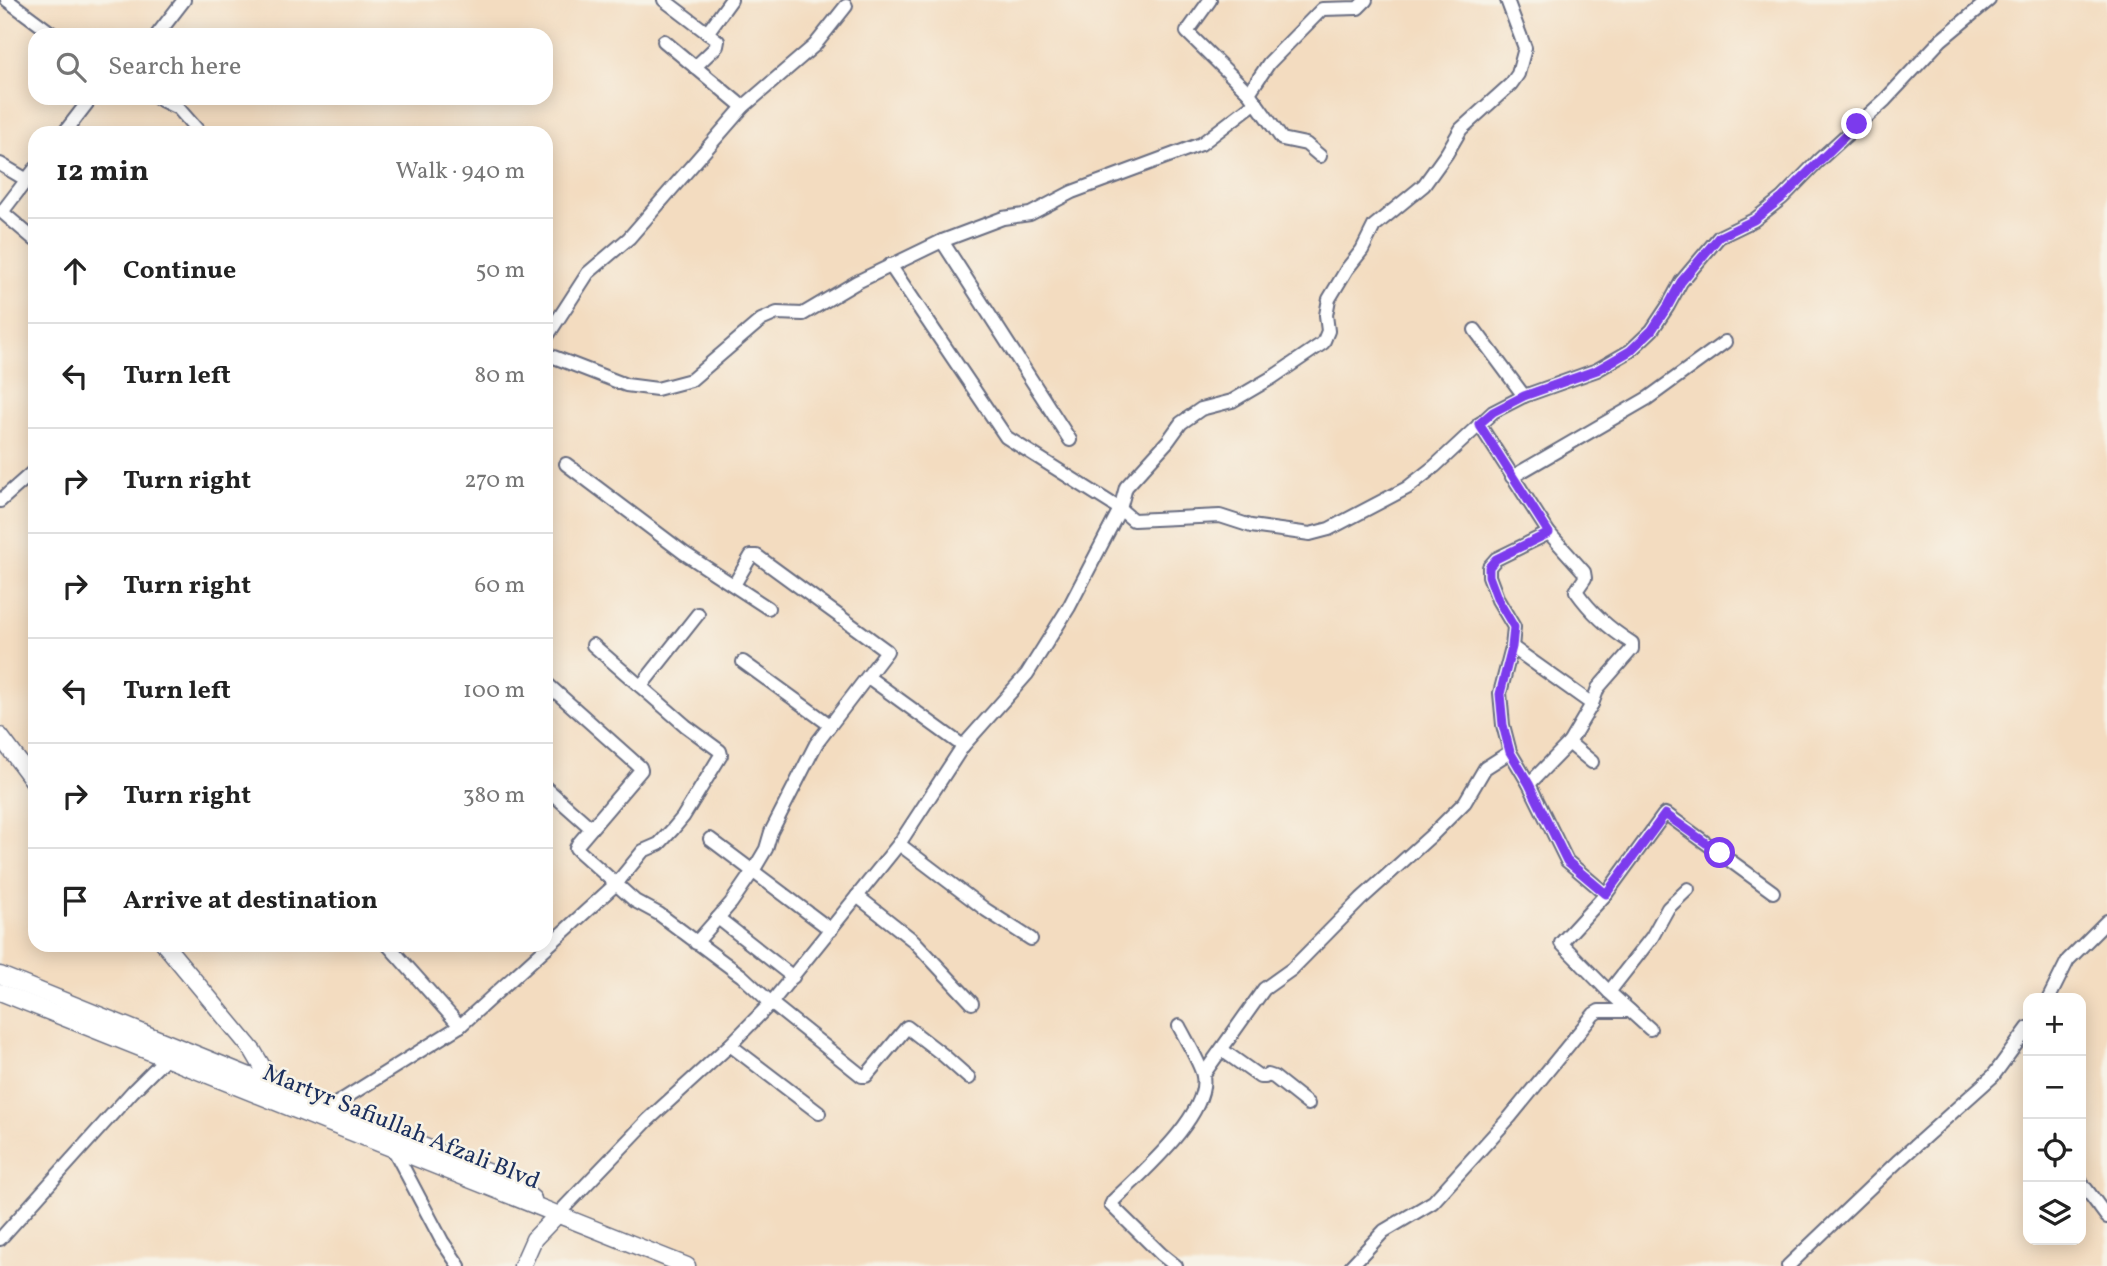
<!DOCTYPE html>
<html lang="en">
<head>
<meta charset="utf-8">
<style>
  :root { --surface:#fff; --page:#f2f2f2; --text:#222; --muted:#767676; --line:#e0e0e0 }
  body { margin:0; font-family:Vollkorn,serif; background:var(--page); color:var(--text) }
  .controls { position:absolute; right:21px; bottom:21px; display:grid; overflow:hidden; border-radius:14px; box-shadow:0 4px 18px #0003 }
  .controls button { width:63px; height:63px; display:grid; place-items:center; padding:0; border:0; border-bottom:2px solid var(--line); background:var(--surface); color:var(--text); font:35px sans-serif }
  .stop { position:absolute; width:21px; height:21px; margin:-16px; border:5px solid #7c3aed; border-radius:50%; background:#fff }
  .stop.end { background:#7c3aed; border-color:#fff; box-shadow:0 2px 7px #0008 }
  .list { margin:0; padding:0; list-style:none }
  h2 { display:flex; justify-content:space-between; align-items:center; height:91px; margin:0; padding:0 28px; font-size:30px }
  h2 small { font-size:23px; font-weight:400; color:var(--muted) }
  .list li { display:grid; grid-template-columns:46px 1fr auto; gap:21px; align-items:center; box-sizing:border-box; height:105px; padding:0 28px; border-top:2px solid var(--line) }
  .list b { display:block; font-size:26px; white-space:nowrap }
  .list em { font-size:23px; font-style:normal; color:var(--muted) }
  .icon { flex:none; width:38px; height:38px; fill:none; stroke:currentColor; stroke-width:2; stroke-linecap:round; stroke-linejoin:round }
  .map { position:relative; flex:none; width:2107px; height:1266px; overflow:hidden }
  .search { position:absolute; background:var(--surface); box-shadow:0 4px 18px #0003; left:28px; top:28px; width:525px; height:77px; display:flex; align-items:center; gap:18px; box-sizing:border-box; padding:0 24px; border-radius:21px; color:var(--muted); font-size:26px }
  .panel { position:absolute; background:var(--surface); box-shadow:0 4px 18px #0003; left:28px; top:126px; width:525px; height:826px; border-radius:21px }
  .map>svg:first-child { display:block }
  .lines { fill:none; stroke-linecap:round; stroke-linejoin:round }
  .minor-casing { stroke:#676c80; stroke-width:16 }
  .major-casing { stroke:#676c80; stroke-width:19 }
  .minor { stroke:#fff; stroke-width:12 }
  .major { stroke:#fff; stroke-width:16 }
  .route { stroke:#7c3aed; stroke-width:9 }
  .labels { text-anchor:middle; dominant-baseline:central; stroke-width:5; stroke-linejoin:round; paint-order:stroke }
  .street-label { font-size:24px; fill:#1b2f5e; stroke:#f7f3e8 }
</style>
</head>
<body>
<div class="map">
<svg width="2107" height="1266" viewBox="0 0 2107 1266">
  <rect width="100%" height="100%" fill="#f7f3e8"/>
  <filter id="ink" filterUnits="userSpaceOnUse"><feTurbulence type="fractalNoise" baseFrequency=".0143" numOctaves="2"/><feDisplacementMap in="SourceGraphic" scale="14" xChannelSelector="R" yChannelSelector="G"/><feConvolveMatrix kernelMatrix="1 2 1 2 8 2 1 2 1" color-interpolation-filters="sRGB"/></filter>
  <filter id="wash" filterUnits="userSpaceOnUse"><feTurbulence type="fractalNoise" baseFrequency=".00686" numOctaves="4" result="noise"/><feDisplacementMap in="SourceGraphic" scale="28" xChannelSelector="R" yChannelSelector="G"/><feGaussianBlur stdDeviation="1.57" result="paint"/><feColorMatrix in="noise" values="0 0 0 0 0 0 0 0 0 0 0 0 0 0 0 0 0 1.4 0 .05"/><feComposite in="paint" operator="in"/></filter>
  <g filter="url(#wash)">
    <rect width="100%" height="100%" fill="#f3dcc0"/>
  </g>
  <g filter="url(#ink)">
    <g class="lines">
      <g class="minor-casing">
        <g id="minor">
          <polyline points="7,0 54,35"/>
          <polyline points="664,0 718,41 717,46 695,67"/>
          <polyline points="1210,0 1187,32 1249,93 1282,139 1306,144 1320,156"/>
          <polyline points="707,33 731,0"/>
          <polyline points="157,35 184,0"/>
          <polyline points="664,41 743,107"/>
          <polyline points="1249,93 1269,63 1322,9 1358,8 1366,0"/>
          <polyline points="157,98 178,108 200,133"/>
          <polyline points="64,133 91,98"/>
          <polyline points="0,164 27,180"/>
          <polyline points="35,169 2,212 35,240"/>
          <polyline points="942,241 1070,440"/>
          <polyline points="890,265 1006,437 1120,509 1133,520 1220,516 1251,526 1310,534 1329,529 1407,488 1435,466 1493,412 1524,396 1597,370 1630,351 1652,330 1668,306 1681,282 1719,237 1754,220 1782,198 1818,161 1885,100 1941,40 1989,0"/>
          <polyline points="1475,330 1524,396"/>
          <polyline points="546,338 588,273 629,238 743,107 815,45 846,6"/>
          <polyline points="546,354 626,385 657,389 691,380 761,320 777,313 803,314 857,282 942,241 1003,218 1030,214 1072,192 1201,144 1256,102"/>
          <path d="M1479,424L1549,533L1584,572L1585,578L1576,591C1590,611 1611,630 1632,643V649L1598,688L1592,704L1569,743L1592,762"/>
          <polyline points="566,464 684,553 768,608"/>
          <polyline points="1512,477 1648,398 1725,342"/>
          <polyline points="0,501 35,470"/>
          <polyline points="1549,533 1496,559 1489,567 1489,576 1498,600 1514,627 1512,647 1500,693 1503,725 1510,752 1529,784 1567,861 1606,894"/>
          <polyline points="1512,647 1592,704"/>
          <polyline points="743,662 830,725"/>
          <polyline points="868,677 963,746"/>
          <polyline points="546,683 640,767 641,770 578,844 576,848 579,851 635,901 659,914 742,976 771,1003 862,1076 866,1076 907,1027 942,1054 969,1078"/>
          <polyline points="641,686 698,614"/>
          <polyline points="1529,784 1569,743"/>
          <polyline points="546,788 591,828"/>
          <polyline points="710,839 831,930"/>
          <polyline points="899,844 986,910 1031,939"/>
          <polyline points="857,896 914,941 972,1003"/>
          <polyline points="718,918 793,977"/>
          <polyline points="696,943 731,903 753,871 766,849 771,832 816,744 887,651 757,556 751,556 734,585"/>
          <polyline points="388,945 460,1026"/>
          <polyline points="1609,992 1652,937 1668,908 1688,889"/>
          <polyline points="2049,998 2068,960 2107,921"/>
          <polyline points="1650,1029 1609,992 1561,943 1606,894 1663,816 1665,814 1669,816 1773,892"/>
          <polyline points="730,1045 819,1113"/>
          <polyline points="1222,1050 1260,1077 1265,1077 1268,1075 1274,1077 1308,1104"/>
          <polyline points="1203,1075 1264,989 1292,969 1361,899 1433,834 1465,802 1485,768 1510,752"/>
          <polyline points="329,1108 460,1026 616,884 643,851 659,844 673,829 683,817 721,755 720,751 686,726 593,645"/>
          <polyline points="394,1150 442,1241 459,1266"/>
          <polyline points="2081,1182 2107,1217"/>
          <polyline points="558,1214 648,1120 730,1045 771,1003 899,844 963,746 1027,674 1069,607 1120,509 1126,487 1168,441 1181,423 1201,409 1232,401 1273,377 1323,343 1328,331 1326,315 1329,299 1347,269 1362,250 1374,226 1424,185 1447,153 1461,129 1511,84 1518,74 1525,48 1507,0"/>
          <polyline points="0,1239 133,1091 165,1059"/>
          <path d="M1176,1266L1161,1254L1111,1205L1113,1201C1139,1175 1210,1115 1203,1076C1201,1064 1185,1038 1179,1026"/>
          <polyline points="1351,1266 1384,1231 1433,1202 1510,1117 1594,1014 1599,1011 1630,1011"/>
          <polyline points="1788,1266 1897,1162 1993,1076 2028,1028"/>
        </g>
      </g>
      <g class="major-casing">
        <g id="major">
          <polyline points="0,736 35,783"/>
          <polyline points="165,945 253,1051 273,1085"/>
          <polyline points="0,975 514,1183 533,1199"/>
          <polyline points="0,992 687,1266"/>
          <polyline points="522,1266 534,1239 558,1214"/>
        </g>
      </g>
      <use href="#minor" class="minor"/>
      <use href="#major" class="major"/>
    </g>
  </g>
  <g class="lines" filter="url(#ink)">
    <polyline class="route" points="1720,853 1665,814 1606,894 1567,861 1529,784 1510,752 1503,725 1500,694 1512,647 1514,627 1498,600 1489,576 1489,567 1496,559 1549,533 1479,424 1493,412 1524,396 1597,370 1630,351 1652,330 1668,306 1681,282 1719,237 1754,220 1782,198 1857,124"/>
  </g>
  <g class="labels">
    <g class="street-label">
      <text transform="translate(401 1128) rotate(22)">Martyr Safiullah Afzali Blvd</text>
    </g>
  </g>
</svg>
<div class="controls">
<button>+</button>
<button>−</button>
<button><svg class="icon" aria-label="locate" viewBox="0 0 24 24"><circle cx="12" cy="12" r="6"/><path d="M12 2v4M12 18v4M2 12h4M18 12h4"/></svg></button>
<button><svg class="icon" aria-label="layers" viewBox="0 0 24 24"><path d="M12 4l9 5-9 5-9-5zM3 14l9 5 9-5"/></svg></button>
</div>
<div class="stop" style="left:1720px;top:853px"></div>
<div class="stop end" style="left:1857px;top:124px"></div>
<div class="search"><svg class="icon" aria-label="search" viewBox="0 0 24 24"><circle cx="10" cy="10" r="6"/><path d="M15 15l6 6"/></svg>Search here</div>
<section class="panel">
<h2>12 min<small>Walk · 940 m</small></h2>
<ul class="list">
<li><svg class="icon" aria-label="ahead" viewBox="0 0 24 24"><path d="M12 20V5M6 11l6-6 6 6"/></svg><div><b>Continue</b></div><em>50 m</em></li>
<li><svg class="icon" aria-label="left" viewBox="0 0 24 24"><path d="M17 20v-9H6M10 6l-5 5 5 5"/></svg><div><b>Turn left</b></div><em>80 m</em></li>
<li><svg class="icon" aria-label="right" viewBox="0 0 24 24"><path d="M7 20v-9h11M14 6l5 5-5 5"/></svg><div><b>Turn right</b></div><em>270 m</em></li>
<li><svg class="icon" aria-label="right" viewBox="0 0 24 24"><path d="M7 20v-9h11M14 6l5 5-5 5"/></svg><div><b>Turn right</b></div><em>60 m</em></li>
<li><svg class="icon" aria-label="left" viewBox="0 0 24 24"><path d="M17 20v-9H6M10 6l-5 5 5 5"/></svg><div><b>Turn left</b></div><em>100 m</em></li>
<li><svg class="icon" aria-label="right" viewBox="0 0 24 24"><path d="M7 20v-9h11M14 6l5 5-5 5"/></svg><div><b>Turn right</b></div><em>380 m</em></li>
<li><svg class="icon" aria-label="arrive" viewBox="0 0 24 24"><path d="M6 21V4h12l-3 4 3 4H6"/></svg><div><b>Arrive at destination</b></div></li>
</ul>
</section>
</div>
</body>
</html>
